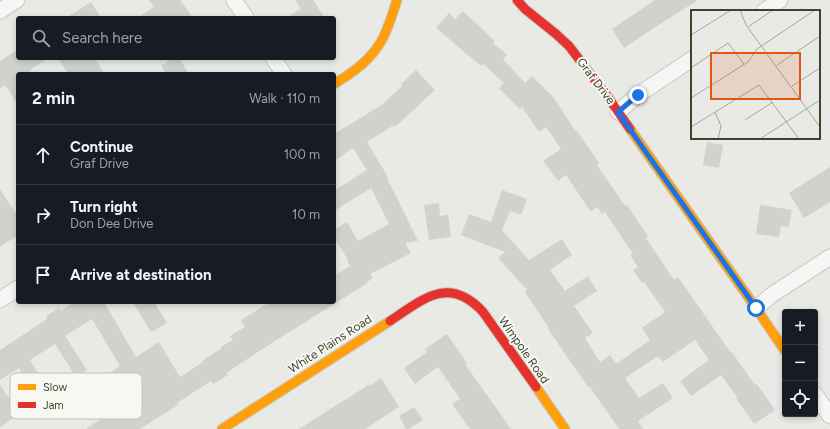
<!DOCTYPE html>
<html lang="en">
<head>
<meta charset="utf-8">
<style>
  :root { --surface:#171b24; --page:#20242c; --text:#f1f3f6; --muted:#9ea1a6; --line:#363941 }
  body { margin:0; font-family:Figtree,sans-serif; background:var(--page); color:var(--text) }
  .controls { position:absolute; right:12px; bottom:12px; display:grid; overflow:hidden; border-radius:4px; box-shadow:0 2px 6px #0003 }
  .controls button { width:36px; height:36px; display:grid; place-items:center; padding:0; border:0; border-bottom:1px solid var(--line); background:var(--surface); color:var(--text); font:20px sans-serif }
  .stop { position:absolute; width:12px; height:12px; margin:-9px; border:3px solid #1a73e8; border-radius:50%; background:#fff }
  .stop.end { background:#1a73e8; border-color:#fff; box-shadow:0 1px 4px #0008 }
  .list { margin:0; padding:0; list-style:none }
  h2 { display:flex; justify-content:space-between; align-items:center; height:52px; margin:0; padding:0 16px; font-size:17px }
  h2 small { font-size:13px; font-weight:400; color:var(--muted) }
  .list li { display:grid; grid-template-columns:26px 1fr auto; gap:12px; align-items:center; box-sizing:border-box; height:60px; padding:0 16px; border-top:1px solid var(--line) }
  .list b { display:block; font-size:15px; white-space:nowrap }
  .list p { margin:0; font-size:13px; white-space:nowrap; color:var(--muted) }
  .list em { font-size:13px; font-style:normal; color:var(--muted) }
  .icon { flex:none; width:22px; height:22px; fill:none; stroke:currentColor; stroke-width:2; stroke-linecap:round; stroke-linejoin:round }
  .map { position:relative; flex:none; width:830px; height:429px; overflow:hidden }
  .search { position:absolute; background:var(--surface); box-shadow:0 2px 6px #0003; left:16px; top:16px; width:320px; height:44px; display:flex; align-items:center; gap:10px; box-sizing:border-box; padding:0 14px; border-radius:4px; color:var(--muted); font-size:15px }
  .panel { position:absolute; background:var(--surface); box-shadow:0 2px 6px #0003; left:16px; top:72px; width:320px; height:232px; border-radius:4px }
  .map>svg:first-child { display:block }
  .building { fill:#d1d2cd }
  .lines { fill:none; stroke-linecap:round; stroke-linejoin:round }
  .street-casing { stroke:#c7c7c3; stroke-width:17 }
  .slow-casing { stroke:#c7c7c3; stroke-width:11 }
  .jam-casing { stroke:#c7c7c3; stroke-width:11 }
  .street { stroke:#f6f6f4; stroke-width:15 }
  .slow { stroke:#ff9f0a; stroke-width:9 }
  .jam { stroke:#e5322d; stroke-width:9 }
  .route { stroke:#1a73e8; stroke-width:5 }
  .labels { text-anchor:middle; dominant-baseline:central; stroke-width:4; stroke-linejoin:round; paint-order:stroke }
  .street-label { font-size:12px; fill:#3f4429; stroke:#f8f8f3 }
  .inset-road { fill:none; stroke:#a5a79a; stroke-width:1 }
  .view { fill:#e0580d; fill-opacity:0.15; stroke:#e0580d; stroke-width:2 }
  .inset-edge { fill:none; stroke:#3f4429; stroke-width:2 }
  .key { fill:#f8f8f3; stroke:#c0c2b6; stroke-width:1 }
  .key-label { font-size:11px; fill:#3f4429 }
</style>
</head>
<body>
<div class="map">
<svg width="830" height="429" viewBox="0 0 830 429">
  <rect width="100%" height="100%" fill="#e9e9e5"/>
  <g class="building">
    <polygon points="149,0 180,0 193,18 137,18 154,7"/>
    <polygon points="295,0 313,0 325,18 286,18 301,9"/>
    <polygon points="655,0 698,0 657,26 624,48 612,29"/>
    <polygon points="91,2 101,18 66,18"/>
    <polygon points="463,11 495,41 493,43 507,55 503,59 525,83 532,76 554,98 576,132 577,131 599,163 597,165 625,206 627,205 648,236 646,238 674,280 678,277 731,353 732,352 755,385 757,384 775,410 754,424 736,398 737,397 721,375 691,396 680,381 709,360 695,340 663,362 658,356 625,378 639,398 663,383 673,398 638,421 643,429 619,429 589,386 588,387 548,329 549,328 525,292 527,290 498,258 505,252 461,235 469,214 491,222 502,190 527,199 521,215 510,211 502,230 529,260 562,239 572,255 550,270 565,291 588,276 597,291 574,306 593,333 585,338 600,362 610,355 616,364 650,340 642,328 665,312 644,282 642,283 633,270 638,267 630,255 633,254 605,212 602,214 597,207 591,212 566,175 558,181 543,161 561,149 546,127 539,132 522,107 520,109 499,88 504,83 483,64 481,66 436,28 449,13 455,19"/>
    <polygon points="18,49 18,58 49,58 31,69 32,70 26,74 18,74 18,105 5,85 0,89 0,61"/>
    <polygon points="58,58 95,58 104,74 68,74"/>
    <polygon points="173,58 179,58 189,74 166,74 161,66"/>
    <polygon points="416,70 435,90 395,127 394,125 367,142 388,177 387,178 418,241 405,243 411,253 370,274 373,278 366,283 366,284 264,348 226,373 228,375 213,384 211,381 177,403 178,405 140,429 86,429 118,408 100,379 120,366 92,319 65,336 87,370 76,377 55,344 30,360 50,394 39,400 19,368 0,380 0,350 47,319 46,316 59,308 61,311 74,302 104,302 136,357 159,342 180,377 203,362 202,361 222,348 221,347 233,340 230,336 245,327 241,320 270,302 334,302 334,276 350,266 347,261 348,260 334,237 334,230 347,222 358,241 389,224 371,188 334,211 334,191 367,170 353,148 334,161 334,134 383,104 402,86 401,84"/>
    <polygon points="707,142 723,145 719,168 703,165"/>
    <polygon points="830,167 830,202 804,218 789,193"/>
    <polygon points="0,189 18,217 18,235 0,247"/>
    <polygon points="439,203 440,216 448,215 451,237 429,240 424,205"/>
    <polygon points="760,205 792,210 789,227 781,226 779,237 756,234"/>
    <polygon points="133,302 154,302 167,323 151,332"/>
    <polygon points="447,334 467,363 465,364 511,429 470,429 452,404 460,399 438,367 415,384 404,368 427,352 425,349"/>
    <polygon points="381,378 399,407 365,429 299,429 346,399 346,400 369,384 370,386"/>
    <polygon points="0,385 20,414 0,427"/>
    <polygon points="414,407 423,420 409,429 406,429 399,416"/>
  </g>
  <g class="lines">
    <g class="street-casing">
      <g id="street">
        <polyline points="234,0 246,18"/>
        <polyline points="0,11 17,0"/>
        <polyline points="764,11 780,0"/>
        <polyline points="273,58 284,74"/>
        <polyline points="618,112 638,95 692,59"/>
        <polyline points="0,300 18,288"/>
        <polyline points="756,308 773,294 830,257"/>
        <polyline points="815,394 830,416"/>
      </g>
    </g>
    <g class="slow-casing">
      <g id="slow">
        <path d="M334,84C354,72 372,59 383,38C389,26 393,13 397,0"/>
        <polyline points="630,129 756,308 785,351"/>
        <polyline points="536,387 565,429"/>
        <polyline points="222,429 390,321"/>
      </g>
    </g>
    <g class="jam-casing">
      <g id="jam">
        <polyline points="517,0 525,9 556,34 569,46 610,100 630,129"/>
        <path d="M390,321C423,299 449,275 483,312L536,387"/>
      </g>
    </g>
    <use href="#street" class="street"/>
    <use href="#slow" class="slow"/>
    <use href="#jam" class="jam"/>
  </g>
  <g class="lines">
    <polyline class="route" points="638,95 618,112 643,148 756,308"/>
  </g>
  <g class="labels">
    <g class="street-label">
      <text transform="translate(596 81) rotate(53)">Graf Drive</text>
      <text transform="translate(330 344) rotate(-33)">White Plains Road</text>
      <text transform="translate(524 350) rotate(55)">Wimpole Road</text>
    </g>
  </g>
  <g transform="translate(691 10)">
    <rect width="129" height="129" fill="#e9e9e5"/>
    <path class="inset-road" d="M49,0L55,15L129,117M57,17L82,0M0,25L40,0M86,55L129,26M0,58L37,33L53,54M101,76L129,58M0,88L57,52L66,39L124,0M24,102L30,116L27,129M54,110L82,92M0,117L68,75L108,129M69,129L129,90"/>
    <path class="view" d="M20,43H109V89H20Z"/>
    <rect width="129" height="129" class="inset-edge"/>
  </g>
  <rect x="10" y="373" width="132" height="46" rx="6" class="key"/>
  <rect x="18" y="384" width="18" height="6" fill="#ff9f0a"/>
  <rect x="18" y="402" width="18" height="6" fill="#e5322d"/>
  <g class="key-label">
    <text x="43" y="391">Slow</text>
    <text x="43" y="409">Jam</text>
  </g>
</svg>
<div class="controls">
<button>+</button>
<button>−</button>
<button><svg class="icon" aria-label="locate" viewBox="0 0 24 24"><circle cx="12" cy="12" r="6"/><path d="M12 2v4M12 18v4M2 12h4M18 12h4"/></svg></button>
</div>
<div class="stop" style="left:756px;top:308px"></div>
<div class="stop end" style="left:638px;top:95px"></div>
<div class="search"><svg class="icon" aria-label="search" viewBox="0 0 24 24"><circle cx="10" cy="10" r="6"/><path d="M15 15l6 6"/></svg>Search here</div>
<section class="panel">
<h2>2 min<small>Walk · 110 m</small></h2>
<ul class="list">
<li><svg class="icon" aria-label="ahead" viewBox="0 0 24 24"><path d="M12 20V5M6 11l6-6 6 6"/></svg><div><b>Continue</b><p>Graf Drive</p></div><em>100 m</em></li>
<li><svg class="icon" aria-label="right" viewBox="0 0 24 24"><path d="M7 20v-9h11M14 6l5 5-5 5"/></svg><div><b>Turn right</b><p>Don Dee Drive</p></div><em>10 m</em></li>
<li><svg class="icon" aria-label="arrive" viewBox="0 0 24 24"><path d="M6 21V4h12l-3 4 3 4H6"/></svg><div><b>Arrive at destination</b></div></li>
</ul>
</section>
</div>
</body>
</html>
